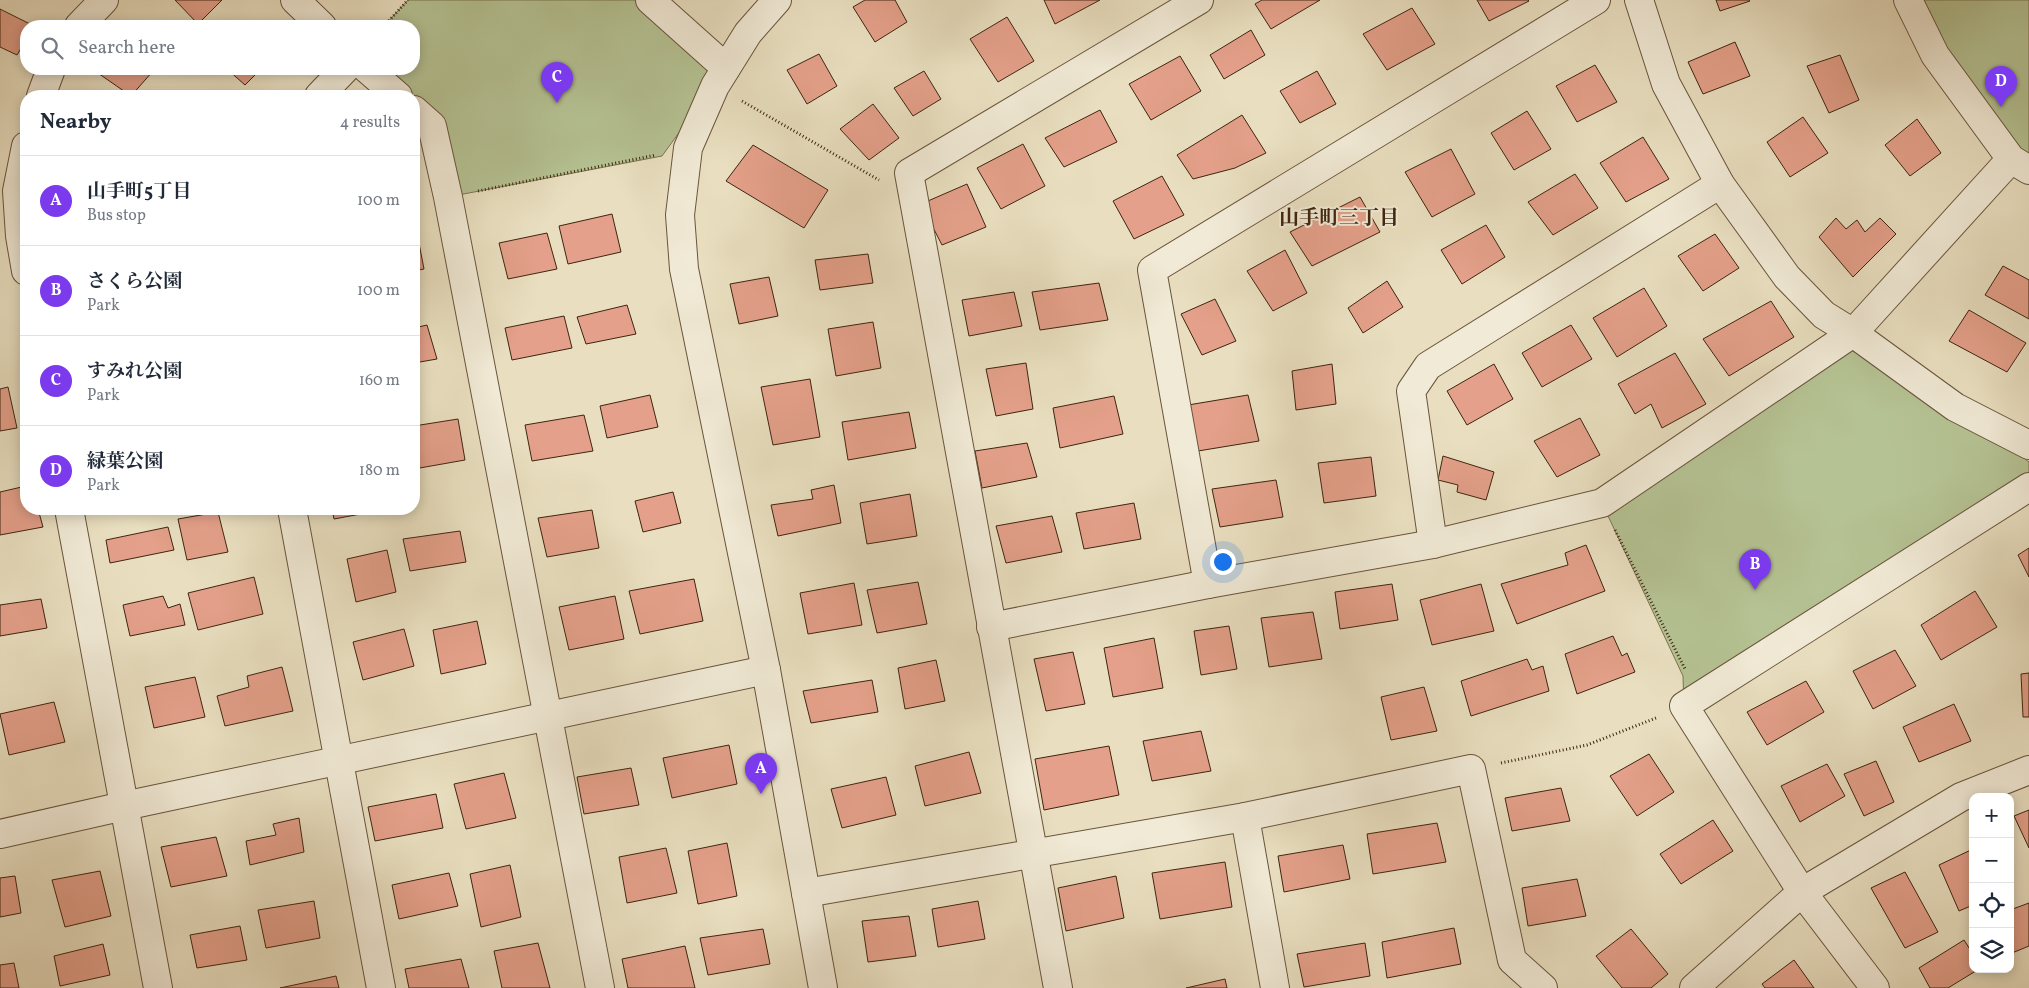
<!DOCTYPE html>
<html lang="en">
<head>
<meta charset="utf-8">
<style>
  :root { --surface:#fff; --page:#f2f2f3; --text:#1f2937; --muted:#747a83; --line:#e0e1e3; --accent:#7c3aed }
  body { margin:0; font-family:Vollkorn,"Noto Serif JP",serif; background:var(--page); color:var(--text) }
  .controls { position:absolute; right:15px; bottom:15px; display:grid; overflow:hidden; border-radius:10px; box-shadow:0 2px 12px #0003 }
  .controls button { width:45px; height:45px; display:grid; place-items:center; padding:0; border:0; border-bottom:1px solid var(--line); background:var(--surface); color:var(--text); font:25px sans-serif }
  .you { position:absolute; left:1222px; top:561px; width:18px; height:18px; margin:-12px; border:4px solid #fff; border-radius:50%; background:#1a73e8; box-shadow:0 0 0 8px #1a73e833 }
  .badge { display:grid; place-items:center; width:32px; height:32px; border-radius:50%; background:var(--accent); color:#fff; font-size:16px; font-weight:700 }
  .pin { position:absolute; translate:-50% -41px; filter:drop-shadow(0 1px 2px #0008) }
  .pin::after { content:''; position:absolute; top:26px; width:18px; height:15px; background:inherit; clip-path:polygon(0 0,100% 0,50% 100%) }
  .list { margin:0; padding:0; list-style:none }
  h2 { display:flex; justify-content:space-between; align-items:center; height:65px; margin:0; padding:0 20px; font-size:21px }
  h2 small { font-size:16px; font-weight:400; color:var(--muted) }
  .list li { display:grid; grid-template-columns:32px 1fr auto; gap:15px; align-items:center; box-sizing:border-box; height:90px; padding:0 20px; border-top:1px solid var(--line) }
  .list b { display:block; font-size:19px; white-space:nowrap }
  .list p { margin:0; font-size:16px; white-space:nowrap; color:var(--muted) }
  .list em { font-size:16px; font-style:normal; color:var(--muted) }
  .icon { flex:none; width:28px; height:28px; fill:none; stroke:currentColor; stroke-width:2; stroke-linecap:round; stroke-linejoin:round }
  .map { position:relative; flex:none; width:2029px; height:988px; overflow:hidden }
  .search { position:absolute; background:var(--surface); box-shadow:0 2px 12px #0003; left:20px; top:20px; width:400px; height:55px; display:flex; align-items:center; gap:12px; box-sizing:border-box; padding:0 18px; border-radius:20px; color:var(--muted); font-size:19px }
  .panel { position:absolute; background:var(--surface); box-shadow:0 2px 12px #0003; left:20px; top:90px; width:400px; height:425px; border-radius:20px }
  .map>svg:first-child { display:block }
  .green { fill:#b5c293; stroke:#7a7451 }
  .building { fill:#e4a08a; stroke:#3e250f }
  .lines { fill:none; stroke-linecap:round; stroke-linejoin:round }
  .minor-casing { stroke:#69543b; stroke-width:30 }
  .path { stroke:#3e250f; stroke-width:3; stroke-dasharray:1 2.5; stroke-linecap:butt }
  .minor { stroke:#f1ead6; stroke-width:28 }
  .labels { text-anchor:middle; dominant-baseline:central; stroke-width:4; stroke-linejoin:round; paint-order:stroke }
  .neighbourhood-label { font-size:20px; font-weight:bold; fill:#3e250f; stroke:#f1ead6 }
</style>
</head>
<body>
<div class="map">
<svg width="2029" height="988" viewBox="0 0 2029 988">
  <rect width="100%" height="100%" fill="#e9dfc0"/>
  <filter id="stains"><feTurbulence type="fractalNoise" baseFrequency=".004" numOctaves="4"/><feColorMatrix values="0 0 0 0 .2 0 0 0 0 .09 0 0 0 0 .02 0 0 0 .5 -.17"/></filter>
  <radialGradient id="worn" r=".72"><stop offset=".6" stop-color="#630" stop-opacity="0"/><stop offset="1" stop-color="#630" stop-opacity=".3"/></radialGradient>
  <g class="green">
    <polygon points="408,0 650,0 726,68 662,156 448,197 414,110 414,96 398,96 367,69 414,69 414,26 384,26"/>
    <polygon points="1908,0 2029,0 2029,170"/>
    <polygon points="1853,333 2029,462 2029,487 1684,706 1683,676 1602,503"/>
  </g>
  <g class="building">
    <polygon points="175,0 222,0 198,24"/>
    <polygon points="865,0 895,0 907,22 875,42 853,7"/>
    <polygon points="1044,0 1100,0 1055,24"/>
    <polygon points="1262,0 1320,0 1271,29 1255,4"/>
    <polygon points="1477,0 1528,0 1529,1 1489,21"/>
    <polygon points="1716,0 1749,0 1750,1 1720,11"/>
    <polygon points="1412,8 1435,44 1387,70 1363,34"/>
    <polygon points="0,9 34,26 26,26 26,40 17,55 0,47"/>
    <polygon points="1007,17 1034,61 998,82 970,39"/>
    <polygon points="1251,30 1265,55 1224,79 1210,55"/>
    <polygon points="1735,42 1750,76 1703,94 1688,62"/>
    <polygon points="819,54 837,86 807,104 787,70"/>
    <polygon points="1840,55 1859,100 1829,113 1807,66"/>
    <polygon points="1180,56 1201,91 1151,120 1129,84"/>
    <polygon points="1595,65 1617,102 1577,122 1556,86"/>
    <polygon points="97,69 149,69 153,71 131,96 95,71"/>
    <polygon points="227,69 261,69 245,85"/>
    <polygon points="924,71 941,99 913,116 894,88"/>
    <polygon points="1317,71 1336,104 1300,123 1280,91"/>
    <polygon points="873,104 899,138 869,160 840,129"/>
    <polygon points="1100,110 1117,142 1064,167 1045,138"/>
    <polygon points="1527,111 1551,149 1514,170 1491,133"/>
    <polygon points="1242,115 1266,153 1235,168 1193,179 1177,155"/>
    <polygon points="1803,117 1828,153 1790,177 1767,142"/>
    <polygon points="1917,119 1941,153 1910,176 1885,145"/>
    <polygon points="1643,137 1669,179 1626,202 1600,163"/>
    <polygon points="1023,144 1045,186 1001,209 977,168"/>
    <polygon points="753,145 828,190 804,228 726,181"/>
    <polygon points="1451,149 1475,194 1432,217 1405,172"/>
    <polygon points="1575,174 1598,208 1553,235 1528,202"/>
    <polygon points="1162,176 1184,215 1134,239 1113,201"/>
    <polygon points="967,184 986,227 942,245 921,204"/>
    <polygon points="1360,197 1380,232 1312,266 1290,232"/>
    <polygon points="612,214 621,252 568,264 559,226"/>
    <polygon points="1836,218 1846,229 1857,220 1865,232 1880,218 1896,234 1853,277 1819,237"/>
    <polygon points="1486,225 1505,257 1462,284 1441,250"/>
    <polygon points="417,233 424,269 414,271 414,234"/>
    <polygon points="547,233 557,269 508,279 499,243"/>
    <polygon points="1715,234 1739,268 1703,291 1678,256"/>
    <polygon points="1285,250 1307,293 1273,311 1247,271"/>
    <polygon points="868,254 873,283 820,290 815,260"/>
    <polygon points="2003,266 2029,280 2029,319 1985,295"/>
    <polygon points="769,277 778,316 739,324 730,284"/>
    <polygon points="1387,281 1403,307 1363,333 1348,308"/>
    <polygon points="1099,283 1108,320 1040,330 1032,292"/>
    <polygon points="1644,288 1667,326 1617,357 1593,318"/>
    <polygon points="1014,292 1022,326 969,336 962,300"/>
    <polygon points="1215,299 1236,341 1202,355 1181,314"/>
    <polygon points="1771,301 1794,337 1729,376 1703,339"/>
    <polygon points="627,305 636,334 586,344 577,317"/>
    <polygon points="1969,310 2026,343 2007,372 1949,341"/>
    <polygon points="564,316 572,348 512,360 505,328"/>
    <polygon points="873,322 881,368 836,376 828,329"/>
    <polygon points="427,325 437,359 414,363 414,328"/>
    <polygon points="1571,325 1592,359 1542,387 1522,353"/>
    <polygon points="1675,353 1706,404 1662,428 1651,404 1635,414 1618,384"/>
    <polygon points="1026,363 1033,409 996,416 986,369"/>
    <polygon points="1332,364 1336,404 1296,410 1292,371"/>
    <polygon points="1494,364 1513,399 1467,425 1447,391"/>
    <polygon points="810,379 820,437 773,445 761,387"/>
    <polygon points="8,387 17,428 0,431 0,389"/>
    <polygon points="650,395 658,427 607,438 600,406"/>
    <polygon points="1248,395 1259,441 1198,451 1188,405"/>
    <polygon points="1114,396 1123,434 1060,448 1053,408"/>
    <polygon points="909,412 916,448 848,460 842,422"/>
    <polygon points="584,415 593,451 532,461 525,425"/>
    <polygon points="1580,418 1600,455 1557,477 1534,441"/>
    <polygon points="458,419 465,460 414,469 414,426"/>
    <polygon points="1027,443 1037,477 982,488 975,451"/>
    <polygon points="1443,456 1494,472 1486,500 1457,492 1458,485 1438,480"/>
    <polygon points="1371,457 1376,496 1324,503 1318,463"/>
    <polygon points="1276,480 1283,517 1220,527 1212,489"/>
    <polygon points="834,485 841,523 778,536 771,505 813,499 811,490"/>
    <polygon points="26,486 26,509 38,509 43,527 0,535 0,492"/>
    <polygon points="673,492 681,523 643,532 635,501"/>
    <polygon points="910,494 917,536 867,544 860,503"/>
    <polygon points="1134,503 1141,539 1084,549 1076,513"/>
    <polygon points="332,509 382,509 382,510 334,519"/>
    <polygon points="592,510 599,548 547,557 538,518"/>
    <polygon points="218,512 228,552 187,560 178,519"/>
    <polygon points="1052,516 1062,552 1006,563 996,526"/>
    <polygon points="168,527 174,550 110,563 106,540"/>
    <polygon points="460,531 466,562 410,571 403,539"/>
    <polygon points="1586,545 1605,591 1517,624 1501,584 1568,565 1565,553"/>
    <polygon points="2029,548 2029,577 2018,555"/>
    <polygon points="387,550 396,592 356,602 347,559"/>
    <polygon points="254,577 263,614 198,630 188,593"/>
    <polygon points="694,579 703,621 640,634 629,591"/>
    <polygon points="918,582 927,624 877,633 867,590"/>
    <polygon points="854,583 862,625 808,634 800,593"/>
    <polygon points="1392,584 1398,620 1340,629 1335,592"/>
    <polygon points="1481,584 1494,631 1432,645 1420,600"/>
    <polygon points="1975,591 1997,627 1941,660 1921,625"/>
    <polygon points="163,596 168,608 180,604 185,625 130,636 123,605"/>
    <polygon points="615,596 624,639 569,650 559,607"/>
    <polygon points="41,599 47,628 0,636 0,605"/>
    <polygon points="1313,612 1322,659 1269,667 1261,618"/>
    <polygon points="477,621 486,664 441,674 433,630"/>
    <polygon points="1229,626 1237,669 1201,675 1194,631"/>
    <polygon points="404,629 414,666 363,680 353,642"/>
    <polygon points="1613,636 1622,656 1627,653 1635,672 1577,694 1565,654"/>
    <polygon points="1154,638 1163,688 1113,697 1104,648"/>
    <polygon points="1895,650 1916,686 1873,709 1853,671"/>
    <polygon points="1073,652 1085,704 1046,711 1034,659"/>
    <polygon points="1527,659 1532,670 1543,666 1549,691 1471,716 1461,681"/>
    <polygon points="936,660 945,701 905,709 898,668"/>
    <polygon points="282,667 293,711 225,726 217,696 249,687 247,676"/>
    <polygon points="2029,673 2029,717 2023,717 2021,674"/>
    <polygon points="195,677 205,717 154,728 145,687"/>
    <polygon points="872,680 878,712 811,723 803,691"/>
    <polygon points="1806,681 1824,712 1767,745 1747,712"/>
    <polygon points="1424,687 1437,731 1391,740 1381,697"/>
    <polygon points="54,702 65,742 9,755 0,714"/>
    <polygon points="1954,704 1971,741 1919,762 1903,727"/>
    <polygon points="1201,731 1211,771 1152,781 1143,741"/>
    <polygon points="729,745 737,784 672,798 663,758"/>
    <polygon points="1109,746 1119,795 1044,810 1035,759"/>
    <polygon points="969,752 981,793 925,806 915,766"/>
    <polygon points="1649,754 1674,792 1637,816 1610,776"/>
    <polygon points="1876,761 1894,802 1864,816 1844,774"/>
    <polygon points="1827,764 1845,796 1800,822 1781,786"/>
    <polygon points="631,768 639,805 584,814 577,777"/>
    <polygon points="504,773 516,818 466,829 454,784"/>
    <polygon points="886,777 896,815 842,828 831,789"/>
    <polygon points="1561,788 1570,821 1512,831 1505,798"/>
    <polygon points="436,794 443,828 375,841 368,807"/>
    <polygon points="2029,810 2029,848 2014,816"/>
    <polygon points="299,818 304,852 250,865 246,841 276,835 273,824"/>
    <polygon points="1713,820 1733,851 1681,884 1660,854"/>
    <polygon points="1437,823 1446,862 1373,874 1367,834"/>
    <polygon points="216,837 227,876 171,887 161,847"/>
    <polygon points="727,843 737,896 698,904 688,851"/>
    <polygon points="1343,845 1350,879 1284,892 1278,856"/>
    <polygon points="666,848 677,893 627,903 619,857"/>
    <polygon points="1973,849 1973,905 1959,911 1939,865"/>
    <polygon points="1225,862 1232,907 1160,919 1152,873"/>
    <polygon points="510,865 521,917 481,927 470,874"/>
    <polygon points="100,871 111,916 65,927 52,880"/>
    <polygon points="1905,872 1938,932 1905,948 1871,888"/>
    <polygon points="449,873 458,906 399,919 392,885"/>
    <polygon points="15,876 21,913 0,917 0,878"/>
    <polygon points="1116,876 1124,918 1066,931 1058,888"/>
    <polygon points="1577,879 1586,916 1528,926 1522,888"/>
    <polygon points="314,901 320,938 266,948 258,910"/>
    <polygon points="978,901 985,939 938,947 932,909"/>
    <polygon points="2029,903 2029,946 2012,953 2010,949 2010,910"/>
    <polygon points="909,916 916,956 868,962 862,921"/>
    <polygon points="240,926 247,960 197,968 190,935"/>
    <polygon points="1454,928 1461,964 1387,978 1382,942"/>
    <polygon points="763,929 770,964 708,975 700,938"/>
    <polygon points="1631,929 1668,974 1651,988 1622,988 1596,956"/>
    <polygon points="1964,940 1973,954 1973,969 1979,969 1948,988 1930,988 1919,968"/>
    <polygon points="538,943 550,988 502,988 494,951"/>
    <polygon points="1365,943 1370,976 1304,987 1297,954"/>
    <polygon points="103,944 110,975 60,986 54,956"/>
    <polygon points="685,946 695,988 628,988 622,959"/>
    <polygon points="461,959 469,988 409,988 405,969"/>
    <polygon points="1794,960 1814,988 1765,988 1762,984"/>
    <polygon points="14,963 19,988 0,988 0,965"/>
    <polygon points="336,976 339,988 280,988"/>
    <polygon points="1225,979 1227,988 1186,988"/>
  </g>
  <g class="lines">
    <g class="minor-casing">
      <g id="minor">
        <polyline points="295,0 322,26"/>
        <polyline points="650,0 726,68"/>
        <polyline points="777,0 748,33 715,86 688,148 680,215 684,269 766,670 823,988"/>
        <polyline points="1639,0 1666,84 1720,184 1787,277 1824,315 1853,333 1955,407 2029,445"/>
        <polyline points="1908,0 1935,55 2011,159 2029,170"/>
        <polyline points="79,26 104,0"/>
        <polyline points="367,69 398,96"/>
        <polyline points="41,96 51,69"/>
        <polyline points="319,96 345,69"/>
        <polyline points="414,110 432,126 448,197 600,988"/>
        <polyline points="26,146 17,191 20,236 26,271"/>
        <polyline points="69,509 158,988"/>
        <polyline points="292,509 381,988"/>
        <polyline points="1433,544 1411,391 1428,366 1720,184"/>
        <polyline points="1208,584 1152,270 1596,0"/>
        <polyline points="991,627 1208,584 1433,544 1602,503 1853,333 2011,159"/>
        <polyline points="1245,817 1275,988"/>
        <polyline points="0,834 124,806 766,670"/>
        <polyline points="806,893 1245,817 1471,769 1512,960 1543,988"/>
        <polyline points="1058,988 909,173 1199,0"/>
        <polyline points="1694,988 1802,892 1961,797 2029,770"/>
        <polyline points="1875,988 1802,892 1684,706 2029,487"/>
      </g>
    </g>
    <g class="path">
      <polyline points="384,26 408,0"/>
      <polyline points="742,101 879,180"/>
      <polyline points="478,191 656,155"/>
      <polyline points="1615,530 1685,669"/>
      <polyline points="1501,763 1587,745 1656,718"/>
    </g>
    <use href="#minor" class="minor"/>
  </g>
  <g class="labels">
    <g class="neighbourhood-label">
      <text x="1339" y="219">山手町三丁目</text>
    </g>
  </g>
  <rect width="100%" height="100%" filter="url(#stains)"/>
  <rect width="100%" height="100%" fill="url(#worn)"/>
</svg>
<div class="controls">
<button>+</button>
<button>−</button>
<button><svg class="icon" aria-label="locate" viewBox="0 0 24 24"><circle cx="12" cy="12" r="6"/><path d="M12 2v4M12 18v4M2 12h4M18 12h4"/></svg></button>
<button><svg class="icon" aria-label="layers" viewBox="0 0 24 24"><path d="M12 4l9 5-9 5-9-5zM3 14l9 5 9-5"/></svg></button>
</div>
<div class="you"></div>
<div class="pin badge" style="left:761px;top:794px">A</div>
<div class="pin badge" style="left:1755px;top:590px">B</div>
<div class="pin badge" style="left:557px;top:103px">C</div>
<div class="pin badge" style="left:2001px;top:107px">D</div>
<div class="search"><svg class="icon" aria-label="search" viewBox="0 0 24 24"><circle cx="10" cy="10" r="6"/><path d="M15 15l6 6"/></svg>Search here</div>
<section class="panel">
<h2>Nearby<small>4 results</small></h2>
<ul class="list">
<li><span class="badge">A</span><div><b>山手町5丁目</b><p>Bus stop</p></div><em>100 m</em></li>
<li><span class="badge">B</span><div><b>さくら公園</b><p>Park</p></div><em>100 m</em></li>
<li><span class="badge">C</span><div><b>すみれ公園</b><p>Park</p></div><em>160 m</em></li>
<li><span class="badge">D</span><div><b>緑葉公園</b><p>Park</p></div><em>180 m</em></li>
</ul>
</section>
</div>
</body>
</html>
